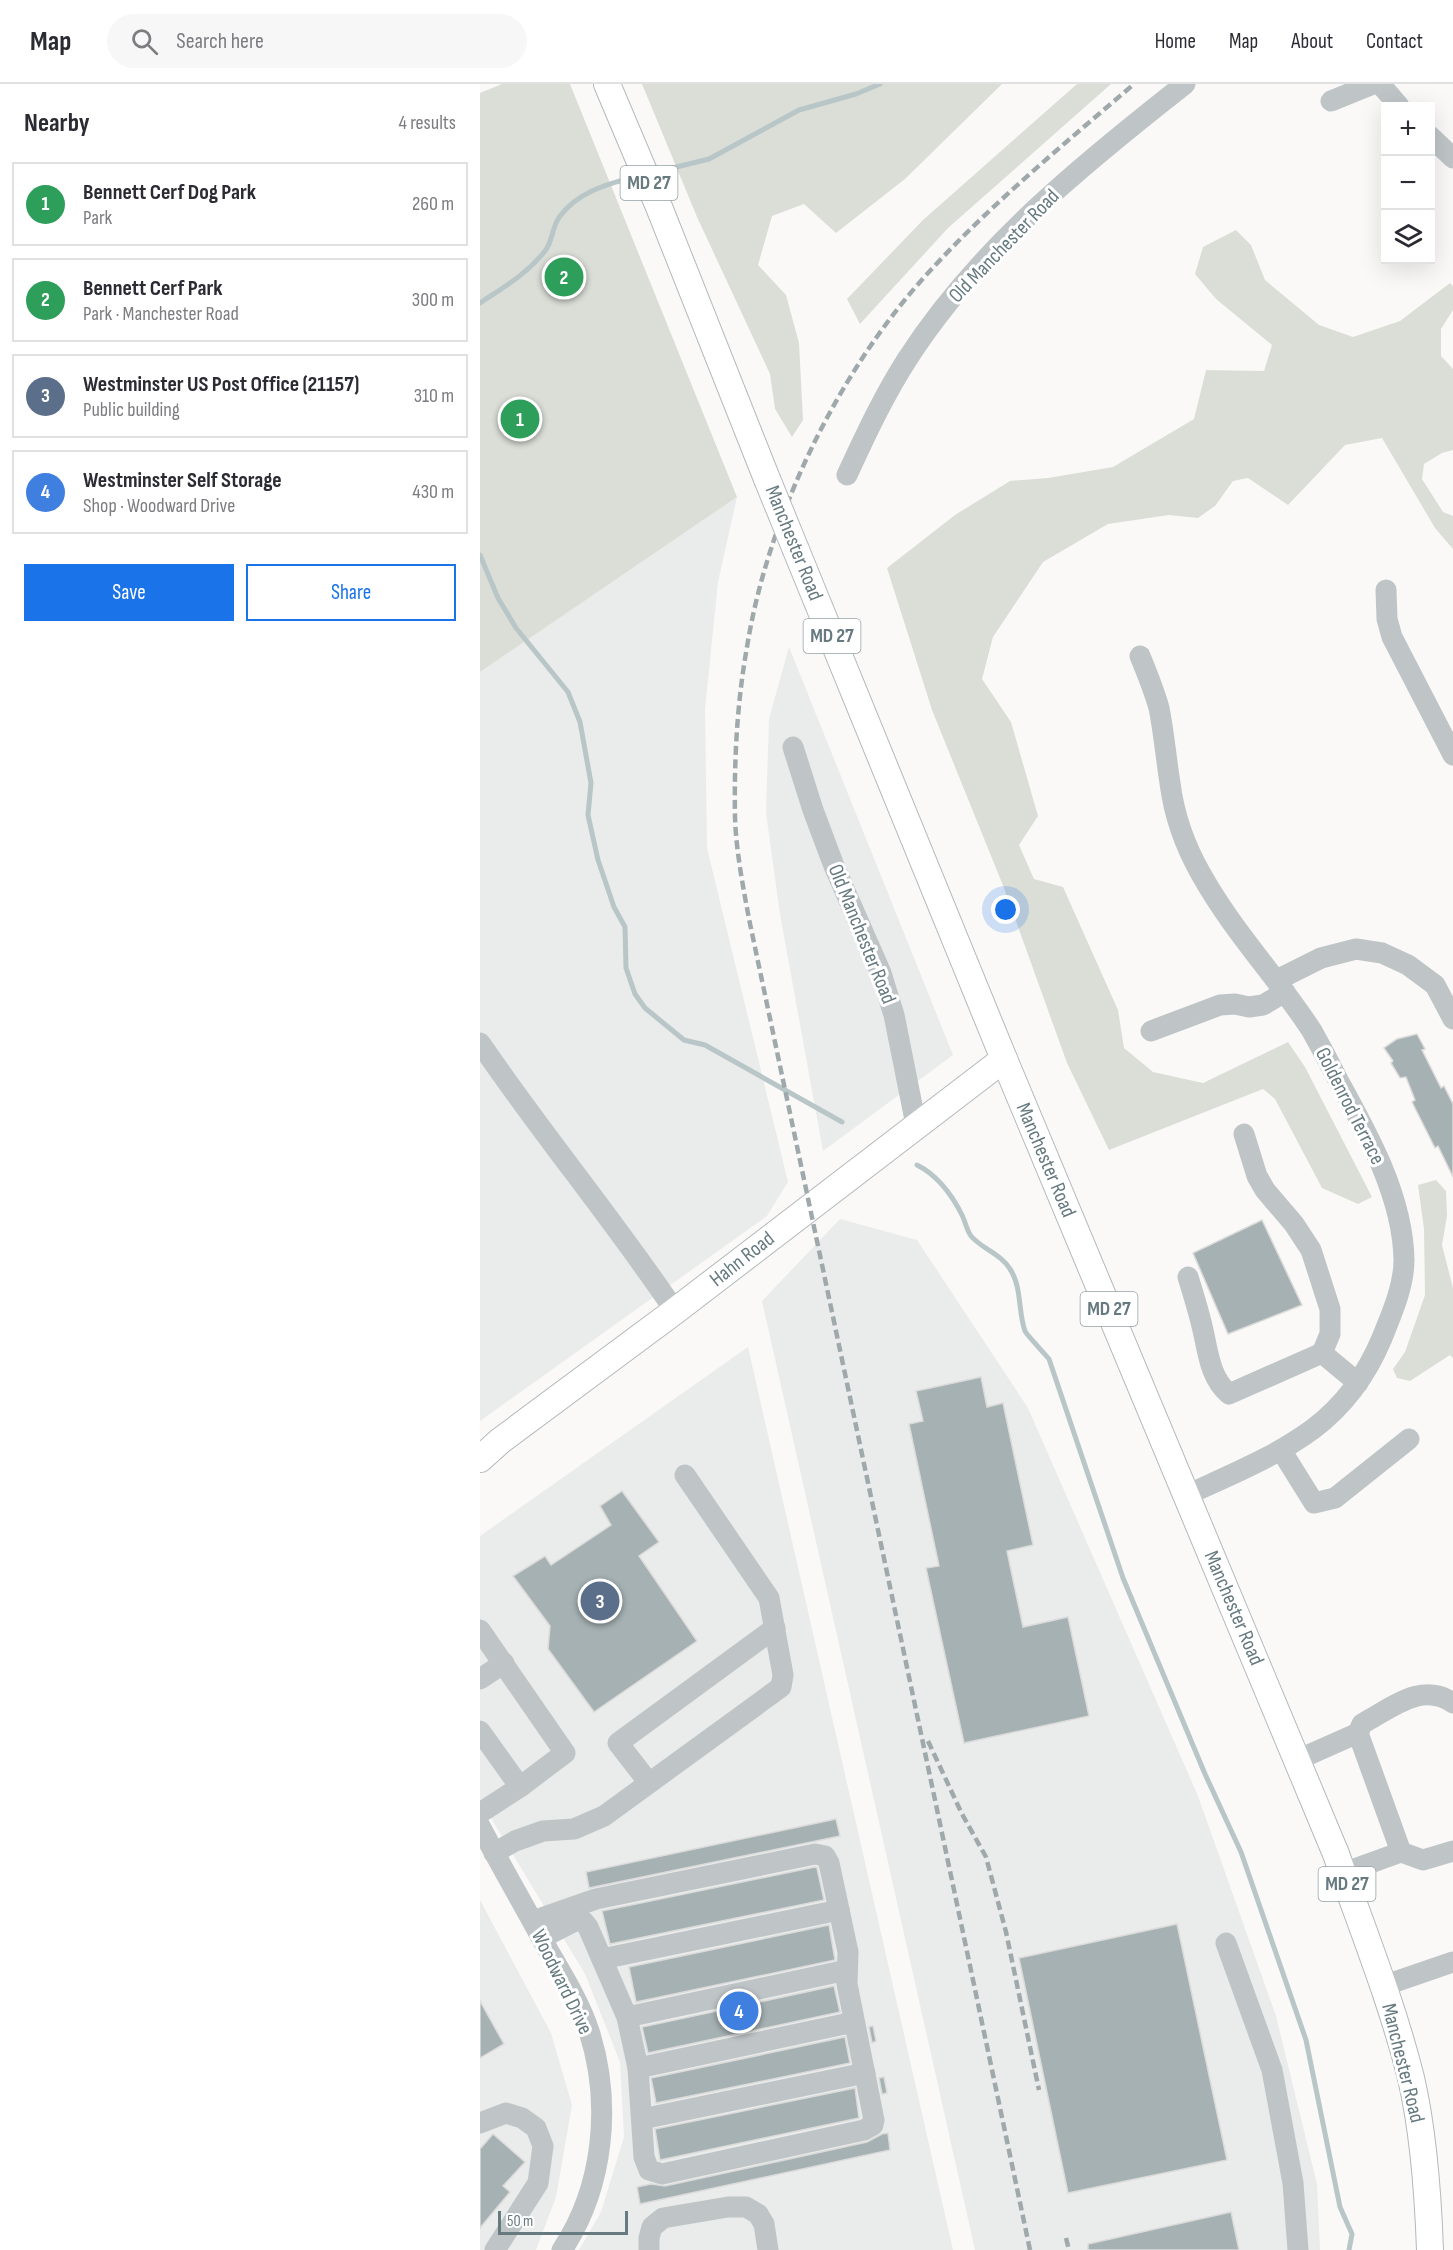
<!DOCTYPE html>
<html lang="en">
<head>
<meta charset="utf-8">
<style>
  :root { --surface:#fff; --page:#f7f7f7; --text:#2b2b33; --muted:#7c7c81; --line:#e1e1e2; --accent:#1a73e8 }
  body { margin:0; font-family:"Sofia Sans Condensed",sans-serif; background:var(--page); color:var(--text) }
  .controls { position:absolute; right:18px; top:18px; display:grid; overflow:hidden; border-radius:0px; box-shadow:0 6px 24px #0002 }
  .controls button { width:54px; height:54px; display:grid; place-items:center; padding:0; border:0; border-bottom:2px solid var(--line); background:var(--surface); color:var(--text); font:30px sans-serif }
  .scale { position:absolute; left:18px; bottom:15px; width:130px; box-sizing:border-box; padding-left:6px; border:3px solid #667a80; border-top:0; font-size:16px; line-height:21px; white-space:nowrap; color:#667a80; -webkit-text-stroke:4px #fff; paint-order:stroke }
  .you { position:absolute; left:526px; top:826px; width:21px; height:21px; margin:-15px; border:4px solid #fff; border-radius:50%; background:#1a73e8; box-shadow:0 0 0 9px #1a73e833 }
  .badge { display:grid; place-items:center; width:39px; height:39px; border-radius:50%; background:var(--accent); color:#fff; font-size:20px; font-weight:700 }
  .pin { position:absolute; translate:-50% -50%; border:3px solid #fff; box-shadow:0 2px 6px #0006 }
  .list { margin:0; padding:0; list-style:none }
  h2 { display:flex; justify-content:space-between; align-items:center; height:78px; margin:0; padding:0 24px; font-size:26px }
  h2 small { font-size:20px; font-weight:400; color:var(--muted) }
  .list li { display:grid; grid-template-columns:39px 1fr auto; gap:18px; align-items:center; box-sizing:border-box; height:84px; margin:0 12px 12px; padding:0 12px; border:2px solid var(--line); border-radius:0px }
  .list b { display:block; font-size:22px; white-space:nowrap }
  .list p { margin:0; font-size:20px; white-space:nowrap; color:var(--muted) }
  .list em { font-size:20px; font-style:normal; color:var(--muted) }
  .actions { display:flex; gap:12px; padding:18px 24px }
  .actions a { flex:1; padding:14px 0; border:2px solid var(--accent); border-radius:0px; text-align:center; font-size:21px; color:var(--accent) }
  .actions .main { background:var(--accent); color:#fff }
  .icon { flex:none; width:33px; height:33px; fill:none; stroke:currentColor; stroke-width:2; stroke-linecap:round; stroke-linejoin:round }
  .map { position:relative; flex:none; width:973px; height:2166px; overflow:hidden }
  header { display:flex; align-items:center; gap:36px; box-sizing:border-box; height:84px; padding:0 30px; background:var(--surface); border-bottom:2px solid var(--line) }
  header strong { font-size:28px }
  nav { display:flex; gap:33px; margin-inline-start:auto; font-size:21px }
  .search { width:420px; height:54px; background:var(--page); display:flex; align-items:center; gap:15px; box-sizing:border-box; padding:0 21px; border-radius:33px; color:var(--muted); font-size:22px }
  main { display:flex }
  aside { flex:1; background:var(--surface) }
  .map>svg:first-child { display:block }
  .built { fill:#eaebeb }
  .green { fill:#dbded7 }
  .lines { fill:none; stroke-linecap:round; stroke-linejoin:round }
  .stream { stroke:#b8c6c8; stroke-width:5 }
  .building { fill:#a6b1b4; stroke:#dbdbda; stroke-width:1.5 }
  .major-casing { stroke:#b3b9bc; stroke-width:28 }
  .minor { stroke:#bfc5c7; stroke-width:21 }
  .major { stroke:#fff; stroke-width:26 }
  .rail { stroke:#9fa9ac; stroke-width:4.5; stroke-dasharray:9 4.5; stroke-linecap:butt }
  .major-bridge-casing { stroke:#b3b9bc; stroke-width:28; stroke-linecap:butt }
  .major-bridge { stroke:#fff; stroke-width:26 }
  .labels { text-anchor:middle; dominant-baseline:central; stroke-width:6; stroke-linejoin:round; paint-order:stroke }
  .shield { fill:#fff; stroke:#94a2a6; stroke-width:1.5 }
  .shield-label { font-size:20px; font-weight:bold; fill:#667a80 }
  .street-label { font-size:21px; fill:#667a80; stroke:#fff }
</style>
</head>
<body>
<header>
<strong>Map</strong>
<div class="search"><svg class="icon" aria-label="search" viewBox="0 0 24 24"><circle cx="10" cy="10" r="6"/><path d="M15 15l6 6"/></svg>Search here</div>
<nav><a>Home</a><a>Map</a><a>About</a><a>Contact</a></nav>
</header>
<main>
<aside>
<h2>Nearby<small>4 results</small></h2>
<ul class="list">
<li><span class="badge" style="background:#2e9e5b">1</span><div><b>Bennett Cerf Dog Park</b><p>Park</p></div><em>260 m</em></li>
<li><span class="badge" style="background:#2e9e5b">2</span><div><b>Bennett Cerf Park</b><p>Park · Manchester Road</p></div><em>300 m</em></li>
<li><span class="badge" style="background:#5c6f8a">3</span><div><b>Westminster US Post Office (21157)</b><p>Public building</p></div><em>310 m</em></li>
<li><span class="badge" style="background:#3f7fe0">4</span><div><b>Westminster Self Storage</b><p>Shop · Woodward Drive</p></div><em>430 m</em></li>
</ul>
<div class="actions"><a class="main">Save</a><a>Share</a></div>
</aside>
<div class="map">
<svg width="973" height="2166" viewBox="0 0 973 2166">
  <rect width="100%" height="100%" fill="#faf9f8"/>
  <g class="built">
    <polygon points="257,413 238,498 225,625 227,764 308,1098 287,1132 0,1337 0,588"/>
    <polygon points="309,563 473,971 343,1067 300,830 286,729 289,635"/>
    <polygon points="360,1135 437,1156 548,1324 718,1712 796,1932 837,2100 840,2166 495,2166 282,1217"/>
    <polygon points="268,1263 473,2166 99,2166 121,2128 144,2053 140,1978 105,1890 0,1716 0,1452"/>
    <polygon points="0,1816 71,1949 92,2021 76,2113 56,2166 0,2166"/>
  </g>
  <g class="green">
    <polygon points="22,0 90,0 257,413 0,588 0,9"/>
    <polygon points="162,0 522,0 425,95 356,149 324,120 292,132 278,181 306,211 319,259 323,336 312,353 295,325 290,290 217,133"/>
    <polygon points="597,0 631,0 468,144 380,240 367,215 443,136"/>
    <polygon points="756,146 771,161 785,196 839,241 873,253 920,237 970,199 973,202 973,226 961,245 961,272 973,285 973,366 962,369 944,380 942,395 963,428 973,432 973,465 955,444 902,354 865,361 808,421 768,394 753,397 735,422 718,434 689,431 628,440 563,478 513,553 502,595 531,638 558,732 539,761 554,795 583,803 638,926 644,964 673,988 723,999 808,958 825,983 892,1113 878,1120 842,1104 795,1015 783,1005 629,1066 587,979 524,804 452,626 407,484 475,431 530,397 568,394 633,383 714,335 726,286 784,287 792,261 736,215 715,190 723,163"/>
    <polygon points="956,1096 966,1107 967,1132 962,1161 973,1204 973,1274 970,1271 930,1297 917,1294 913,1285 925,1268 945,1211 944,1145 938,1101"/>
  </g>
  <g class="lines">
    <g class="stream">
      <polyline points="172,89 229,75 319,26 376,10 400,0"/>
      <path d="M0,219C24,203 47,190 65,167C73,157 72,142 80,132C99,107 128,100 157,92"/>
      <polyline points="0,471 18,514 36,544 88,608 100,638 111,699 108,731 118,776 134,823 145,843 146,884 155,910 165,924 204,956 225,961 362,1038"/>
      <path d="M437,1081C457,1091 472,1111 482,1131C485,1137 487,1147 491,1152C502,1165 521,1170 530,1185C542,1203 538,1228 545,1247C546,1250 564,1269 569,1275L643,1494L725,1690L761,1768L826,1956L860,2123L872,2150L869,2166"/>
    </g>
  </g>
  <g class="building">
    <polygon points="937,950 945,965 942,966 961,1004 964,1002 973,1020 973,1093 958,1062 955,1064 932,1018 935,1016 926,993 920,994 911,979 913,977 904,964 917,955"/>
    <polygon points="782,1136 822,1221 748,1250 713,1169"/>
    <polygon points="501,1293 507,1323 523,1319 553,1461 527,1467 543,1543 588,1533 609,1632 484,1659 446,1484 459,1482 429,1340 443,1337 436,1307"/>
    <polygon points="142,1407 179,1458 159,1472 217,1557 114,1628 68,1565 70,1542 33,1492 65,1472 71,1481 131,1441 120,1422"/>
    <polygon points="356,1735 360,1752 109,1804 106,1788"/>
    <polygon points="335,1783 337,1784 344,1816 130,1860 122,1827"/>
    <polygon points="697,1840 747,2076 588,2109 539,1874"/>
    <polygon points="349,1841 355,1876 156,1918 149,1883"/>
    <polygon points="354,1902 360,1928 168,1969 162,1943"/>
    <polygon points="0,1917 24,1960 0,1974"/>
    <polygon points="393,1942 396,1957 392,1959 389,1943"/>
    <polygon points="365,1953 370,1979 176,2019 171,1994"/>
    <polygon points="404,1993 407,2009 402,2010 399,1994"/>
    <polygon points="375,2004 379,2034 180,2076 175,2045"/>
    <polygon points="408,2049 410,2066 160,2120 157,2103 171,2100 185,2102 387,2058 402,2050"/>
    <polygon points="13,2050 45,2078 23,2102 30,2108 0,2144 0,2065"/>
    <polygon points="751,2128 759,2166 608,2166 608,2160"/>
  </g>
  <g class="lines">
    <g class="major-casing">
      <g id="major">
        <polyline points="127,0 179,123 287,395"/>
        <path d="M316,466L524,975L856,1770C882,1844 912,1918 931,1994C944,2050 948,2109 950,2166"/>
        <polyline points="0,1375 20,1357 195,1227 524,975"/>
      </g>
    </g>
    <g class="minor">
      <polyline points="900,0 919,22"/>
      <polyline points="851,17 893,0"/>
      <polyline points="950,52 973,74"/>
      <path d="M367,391C385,352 404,311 428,274C499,164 603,80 705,0"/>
      <polyline points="906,506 907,535 912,553 973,671"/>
      <path d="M660,572C667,589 674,606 679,624C684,649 686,674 690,699C694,731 705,762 721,790C752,846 797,893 832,947C841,963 850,980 858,996C888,1050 923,1113 924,1176C924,1202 912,1229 902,1254C887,1290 865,1321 833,1345C795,1373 750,1391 707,1411"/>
      <polyline points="313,663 333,726 354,782 401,889 414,931 436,1041"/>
      <polyline points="797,896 841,874 876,865 902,869 928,881 955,901 973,935"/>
      <polyline points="671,947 740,921 755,920 769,923 783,921 805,908"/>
      <path d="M0,959C62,1050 133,1135 195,1227"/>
      <polyline points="764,1050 777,1092 785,1106 814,1140 831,1166 850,1225 850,1250 842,1269"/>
      <path d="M708,1193C713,1209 718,1225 722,1242C728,1266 729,1293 749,1310L842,1269L878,1299"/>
      <polyline points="801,1366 834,1419 855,1414 929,1355"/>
      <polyline points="0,1546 85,1669 40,1703 0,1729"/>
      <polyline points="0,1595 24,1579"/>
      <polyline points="0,1647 40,1703"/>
      <path d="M878,1649L882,1640L887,1637C914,1622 943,1598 973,1619"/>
      <polyline points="817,1676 878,1649 921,1768 863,1789"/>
      <polyline points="169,1699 138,1659 295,1544"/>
      <path d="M0,1742C22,1784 46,1825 68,1866C83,1892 100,1919 109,1947C132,2019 124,2103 82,2166"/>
      <polyline points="921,1768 943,1776 973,1767"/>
      <polyline points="14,1769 35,1757 63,1747 94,1745 124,1732 301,1603 303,1591 289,1514 205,1391"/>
      <polyline points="53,1837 116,1815 335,1770 345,1772 349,1779 368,1868 367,1900 394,2036 393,2041 384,2046 182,2090 169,2086 164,2073 158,1984 147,1933 108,1843 103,1837 97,1836 62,1854"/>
      <polyline points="746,1859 792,1986 813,2099 818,2166"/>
      <polyline points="122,1875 359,1826"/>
      <polyline points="903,1902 973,1878"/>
      <polyline points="147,1933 367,1886"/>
      <polyline points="158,1984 374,1938"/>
      <polyline points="162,2035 385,1989"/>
      <polyline points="0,2039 26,2029 42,2034 56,2044 63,2062 58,2099 15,2166"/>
      <polyline points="169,2166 169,2154 172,2143 183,2134 248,2123 266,2123 278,2130 284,2140 288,2166"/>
    </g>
    <use href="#major" class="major"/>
    <g class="rail">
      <polyline points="448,1657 482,1730 506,1773 526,1848 559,2006"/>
      <polyline points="586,2154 589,2166"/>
      <path d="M550,2166L269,835C263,802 256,767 255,733C254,676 257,619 267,563C288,432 359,286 448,189C511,120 583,61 654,0"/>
    </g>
    <g class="major-bridge-casing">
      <polyline id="major-bridge" points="287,395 316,466"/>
    </g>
    <use href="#major-bridge" class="major-bridge"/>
  </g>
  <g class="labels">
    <g class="shield">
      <rect x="140.5" y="82" width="57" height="34" rx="4.5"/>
      <rect x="323.5" y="535" width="57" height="34" rx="4.5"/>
      <rect x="600.5" y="1208" width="57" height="34" rx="4.5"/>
      <rect x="838.5" y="1783" width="57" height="34" rx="4.5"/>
    </g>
    <g class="shield-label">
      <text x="169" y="99">MD 27</text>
      <text x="352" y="552">MD 27</text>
      <text x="629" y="1225">MD 27</text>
      <text x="867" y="1800">MD 27</text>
    </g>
    <g class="street-label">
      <text transform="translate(524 162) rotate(-46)">Old Manchester Road</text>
      <text transform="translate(314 459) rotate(68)">Manchester Road</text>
      <text transform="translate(382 850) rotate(68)">Old Manchester Road</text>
      <text transform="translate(870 1022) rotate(63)">Goldenrod Terrace</text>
      <text transform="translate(566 1076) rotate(67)">Manchester Road</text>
      <text transform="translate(262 1175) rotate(-38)">Hahn Road</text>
      <text transform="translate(754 1524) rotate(67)">Manchester Road</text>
      <text transform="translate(82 1898) rotate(64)">Woodward Drive</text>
      <text transform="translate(923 1979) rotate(76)">Manchester Road</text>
    </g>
  </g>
</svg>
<div class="controls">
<button>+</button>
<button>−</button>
<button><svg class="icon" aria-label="layers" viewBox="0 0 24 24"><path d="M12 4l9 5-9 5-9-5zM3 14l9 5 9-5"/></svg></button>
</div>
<div class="scale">50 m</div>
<div class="you"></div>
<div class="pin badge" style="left:40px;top:335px;background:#2e9e5b">1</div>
<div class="pin badge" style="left:84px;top:193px;background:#2e9e5b">2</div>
<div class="pin badge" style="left:120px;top:1517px;background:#5c6f8a">3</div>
<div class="pin badge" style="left:259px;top:1927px;background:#3f7fe0">4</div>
</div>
</main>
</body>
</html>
